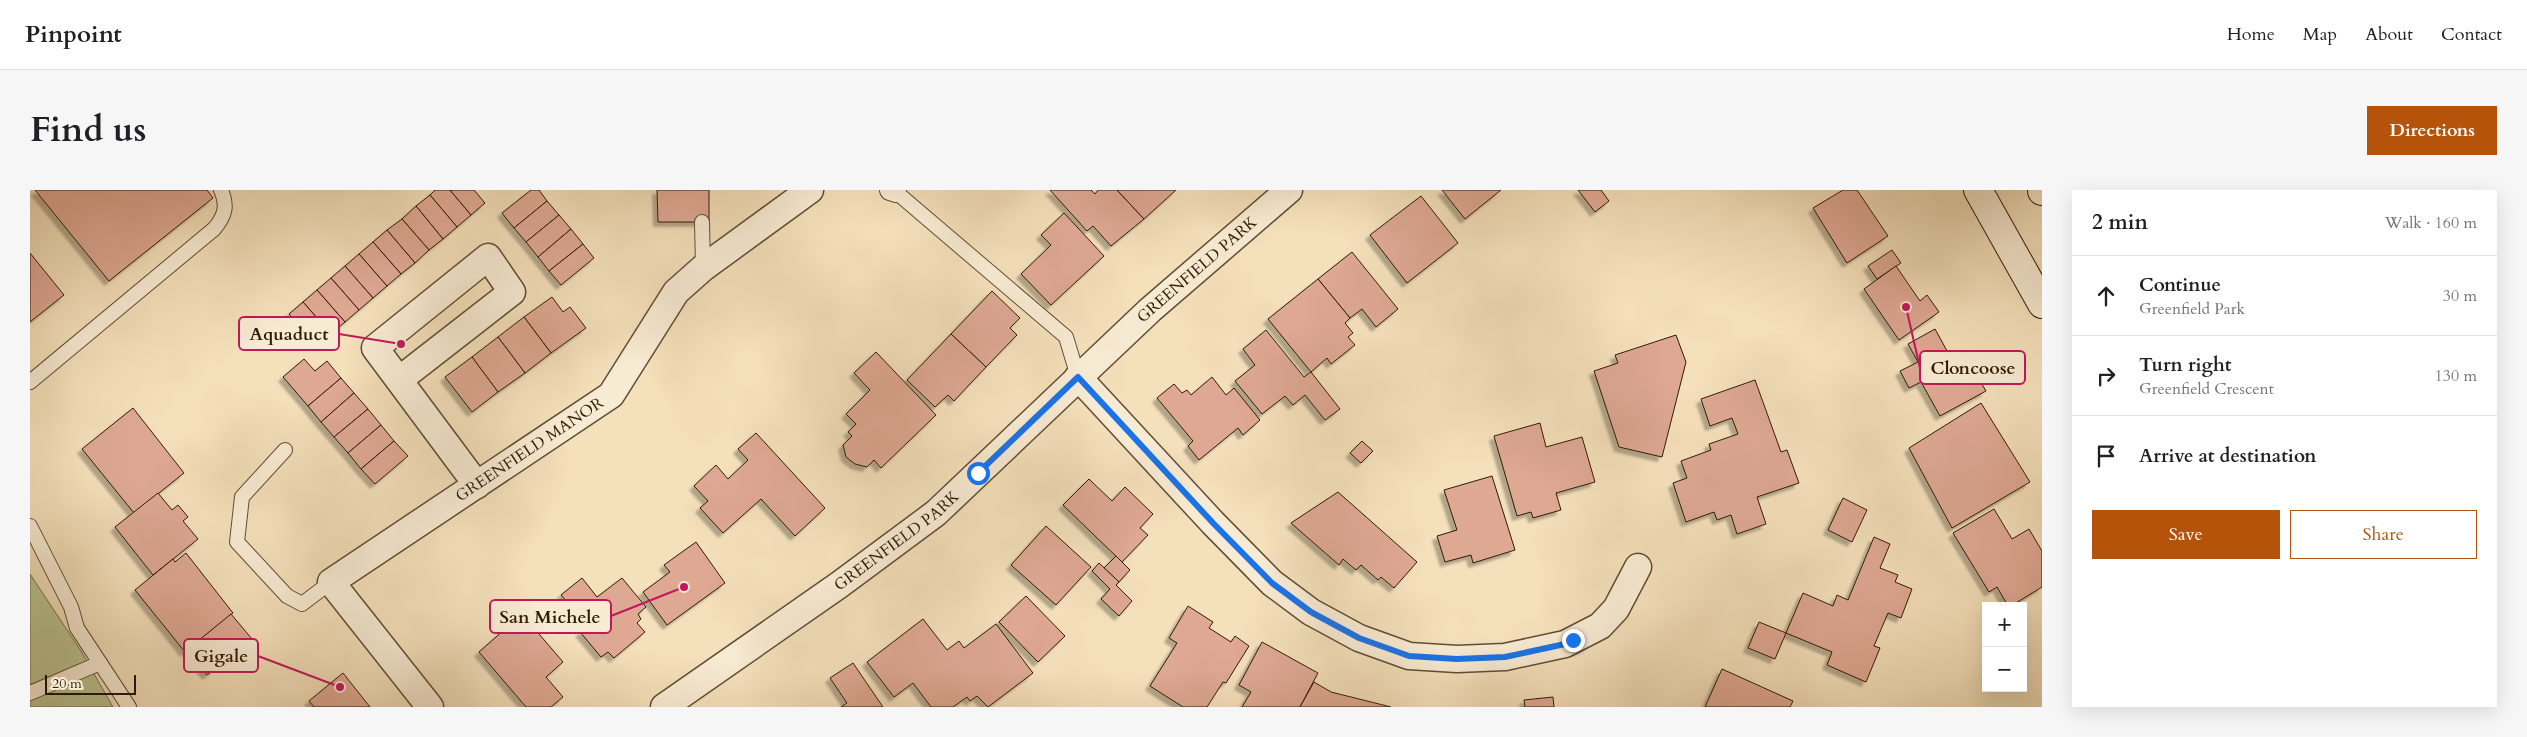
<!DOCTYPE html>
<html lang="en">
<head>
<meta charset="utf-8">
<style>
  :root { --surface:#fff; --page:#f6f6f6; --text:#202124; --muted:#757577; --line:#e0e0e0; --accent:#b45309 }
  body { margin:0; font-family:Cardo,serif; background:var(--page); color:var(--text) }
  .controls { position:absolute; right:15px; bottom:15px; display:grid; overflow:hidden; border-radius:0px; box-shadow:0 5px 20px #0002 }
  .controls button { width:45px; height:45px; display:grid; place-items:center; padding:0; border:0; border-bottom:1px solid var(--line); background:var(--surface); color:var(--text); font:25px sans-serif }
  .scale { position:absolute; left:15px; bottom:12px; width:91px; box-sizing:border-box; padding-left:5px; border:2px solid #2f1c07; border-top:0; font-size:14px; line-height:18px; white-space:nowrap; color:#2f1c07; -webkit-text-stroke:4px #f8ebd3; paint-order:stroke }
  .stop { position:absolute; width:15px; height:15px; margin:-11px; border:4px solid #1a73e8; border-radius:50%; background:#fff }
  .stop.end { background:#1a73e8; border-color:#fff; box-shadow:0 1px 5px #0008 }
  .list { margin:0; padding:0; list-style:none }
  h2 { display:flex; justify-content:space-between; align-items:center; height:65px; margin:0; padding:0 20px; font-size:21px }
  h2 small { font-size:16px; font-weight:400; color:var(--muted) }
  .list li { display:grid; grid-template-columns:32px 1fr auto; gap:15px; align-items:center; box-sizing:border-box; height:80px; padding:0 20px; border-top:1px solid var(--line) }
  .list b { display:block; font-size:19px; white-space:nowrap }
  .list p { margin:0; font-size:16px; white-space:nowrap; color:var(--muted) }
  .list em { font-size:16px; font-style:normal; color:var(--muted) }
  .actions { display:flex; gap:10px; padding:15px 20px }
  .actions a { flex:1; padding:11px 0; border:1px solid var(--accent); border-radius:0px; text-align:center; font-size:18px; color:var(--accent) }
  .actions .main { background:var(--accent); color:#fff }
  .icon { flex:none; width:28px; height:28px; fill:none; stroke:currentColor; stroke-width:2; stroke-linecap:round; stroke-linejoin:round }
  .map { position:relative; flex:none; width:2012px; height:517px; overflow:hidden; border-radius:0px }
  header { display:flex; align-items:center; gap:30px; box-sizing:border-box; height:70px; padding:0 25px; background:var(--surface); border-bottom:1px solid var(--line) }
  header strong { font-size:24px }
  nav { display:flex; gap:28px; margin-inline-start:auto; font-size:18px }
  .intro { display:flex; align-items:center; justify-content:space-between; box-sizing:border-box; height:120px; padding:0 30px }
  h1 { margin:0; font-size:35px }
  .button { padding:12px 22px; border-radius:0px; background:var(--accent); color:#fff; font-size:18px; font-weight:700 }
  main { display:flex; gap:30px; padding:0 30px }
  aside { flex:1; background:var(--surface); border-radius:0px; box-shadow:0 5px 20px #0002 }
  .map>svg:first-child { display:block }
  .green { fill:#bac291; stroke:#746f4c }
  .building { fill:#dea893; stroke:#2f1c07; filter:url(#shadow) }
  .lines { fill:none; stroke-linecap:round; stroke-linejoin:round }
  .service-casing { stroke:#604d34; stroke-width:16 }
  .pedestrian-casing { stroke:#604d34; stroke-width:22 }
  .minor-casing { stroke:#604d34; stroke-width:29 }
  .secondary-casing { stroke:#2f1c07; stroke-width:30 }
  .service { stroke:#f8ebd3; stroke-width:14 }
  .pedestrian { stroke:#f8ebd3; stroke-width:20 }
  .minor { stroke:#f8ebd3; stroke-width:26 }
  .secondary { stroke:#f8ebd3; stroke-width:28 }
  .route { stroke:#1a73e8; stroke-width:6 }
  .labels { text-anchor:middle; dominant-baseline:central; stroke-width:4; stroke-linejoin:round; paint-order:stroke }
  .street-label { font-size:16px; fill:#2f1c07; stroke:#f8ebd3 }
  .leader { fill:none; stroke:#c2185b; stroke-width:2 }
  .callout-dot { fill:#c2185b; stroke:#f8ebd3; stroke-width:2 }
  .callout { fill:#f8ebd3; stroke:#c2185b; stroke-width:2 }
  .callout-label { font-size:18px; text-anchor:middle; font-weight:bold; fill:#2f1c07 }
</style>
</head>
<body>
<header>
<strong>Pinpoint</strong>
<nav><a>Home</a><a>Map</a><a>About</a><a>Contact</a></nav>
</header>
<div class="intro"><h1>Find us</h1><a class="button">Directions</a></div>
<main>
<div class="map">
<svg width="2012" height="517" viewBox="0 0 2012 517">
  <defs>
    <filter id="shadow"><feDropShadow dx="-4.5" dy="4.5" stdDeviation="1" flood-color="#0004"/></filter>
  </defs>
  <rect width="100%" height="100%" fill="#f4e0bb"/>
  <filter id="stains"><feTurbulence type="fractalNoise" baseFrequency=".004" numOctaves="4"/><feColorMatrix values="0 0 0 0 .2 0 0 0 0 .09 0 0 0 0 .02 0 0 0 .5 -.17"/></filter>
  <radialGradient id="worn" r=".72"><stop offset=".6" stop-color="#630" stop-opacity="0"/><stop offset="1" stop-color="#630" stop-opacity=".3"/></radialGradient>
  <polygon class="green" points="0,384 51,461 83,517 0,517"/>
  <g class="building">
    <polygon points="5,0 177,0 183,8 79,91"/>
    <polygon points="405,0 420,0 441,25 427,37 400,5"/>
    <polygon points="420,0 444,0 455,13 441,25"/>
    <polygon points="501,0 509,0 517,11 484,38 472,23"/>
    <polygon points="627,0 679,0 679,32 628,32"/>
    <polygon points="1020,0 1061,0 1065,4 1068,0 1087,0 1114,29 1081,56 1063,36 1057,41"/>
    <polygon points="1087,0 1146,0 1114,29"/>
    <polygon points="1412,0 1471,0 1435,29"/>
    <polygon points="1548,0 1571,0 1579,11 1565,22"/>
    <polygon points="1813,0 1827,0 1858,46 1817,73 1783,18"/>
    <polygon points="400,5 427,37 413,49 386,16"/>
    <polygon points="1391,6 1428,53 1377,93 1340,45"/>
    <polygon points="517,11 529,25 496,52 484,38"/>
    <polygon points="386,16 413,49 399,60 372,29"/>
    <polygon points="1034,23 1074,66 1021,115 991,84 1021,55 1011,45"/>
    <polygon points="529,25 541,39 508,67 496,52"/>
    <polygon points="372,29 399,60 385,73 357,40"/>
    <polygon points="541,39 553,54 519,81 508,67"/>
    <polygon points="357,40 385,73 371,84 343,52"/>
    <polygon points="343,52 371,84 357,96 329,64"/>
    <polygon points="553,54 564,68 531,95 519,81"/>
    <polygon points="1862,60 1871,73 1847,89 1838,76"/>
    <polygon points="1322,62 1368,119 1346,137 1332,119 1320,128 1288,89"/>
    <polygon points="0,63 34,105 0,132"/>
    <polygon points="329,64 357,96 343,108 315,76"/>
    <polygon points="315,76 343,108 329,120 301,88"/>
    <polygon points="1866,76 1890,111 1897,105 1909,122 1869,150 1834,99"/>
    <polygon points="301,88 329,120 315,132 287,100"/>
    <polygon points="1288,89 1320,128 1315,133 1323,143 1318,147 1325,155 1301,174 1297,168 1281,182 1238,129"/>
    <polygon points="287,100 315,132 301,144 273,112"/>
    <polygon points="962,101 990,128 980,138 987,145 956,177 921,144"/>
    <polygon points="522,107 533,122 540,117 556,138 521,163 494,127"/>
    <polygon points="273,112 301,144 287,156 259,124"/>
    <polygon points="494,127 521,163 495,183 468,147"/>
    <polygon points="1905,139 1932,188 1944,181 1956,201 1910,226 1891,192 1879,198 1870,181 1888,172 1878,154"/>
    <polygon points="1236,140 1274,187 1281,182 1310,219 1295,230 1275,205 1263,215 1255,206 1232,224 1205,191 1225,175 1213,159"/>
    <polygon points="921,144 956,177 924,211 918,205 905,217 877,190"/>
    <polygon points="1646,145 1656,172 1632,267 1589,257 1564,181 1588,173 1585,165"/>
    <polygon points="468,147 495,183 468,202 442,167"/>
    <polygon points="846,162 906,225 851,278 844,270 837,277 825,274 816,267 813,255 822,246 818,242 826,234 816,224 840,200 824,183"/>
    <polygon points="442,167 468,202 442,222 415,187"/>
    <polygon points="274,169 285,181 297,171 311,188 278,216 253,187"/>
    <polygon points="1182,187 1196,205 1204,198 1230,230 1213,245 1208,238 1169,270 1158,256 1163,251 1127,208 1144,194 1152,203 1157,200 1161,205"/>
    <polygon points="311,188 324,203 291,232 278,216"/>
    <polygon points="1725,190 1751,262 1757,260 1769,293 1727,307 1736,334 1707,344 1701,325 1687,330 1684,322 1656,332 1643,293 1657,288 1651,271 1681,260 1679,254 1708,244 1702,228 1680,236 1671,209"/>
    <polygon points="324,203 338,219 304,247 291,232"/>
    <polygon points="1951,213 2000,292 1922,338 1879,258"/>
    <polygon points="103,218 154,283 104,323 52,259"/>
    <polygon points="338,219 351,235 318,263 304,247"/>
    <polygon points="1510,233 1516,257 1552,247 1565,292 1526,303 1531,320 1503,328 1501,322 1487,326 1464,246"/>
    <polygon points="351,235 364,251 331,279 318,263"/>
    <polygon points="726,243 795,318 765,346 731,309 693,343 670,318 678,311 664,296 686,275 698,289 718,270 708,259"/>
    <polygon points="364,251 378,266 345,294 331,279"/>
    <polygon points="1332,251 1343,261 1331,273 1320,263"/>
    <polygon points="1462,286 1485,360 1443,373 1441,365 1415,372 1407,346 1427,340 1414,300"/>
    <polygon points="1059,289 1082,311 1095,297 1123,324 1110,338 1118,345 1092,372 1033,315"/>
    <polygon points="1308,302 1387,372 1364,398 1351,387 1348,390 1331,375 1326,380 1313,369 1309,375 1261,333"/>
    <polygon points="128,303 142,320 148,315 158,327 153,331 168,349 123,385 85,337"/>
    <polygon points="1813,308 1837,320 1822,352 1798,340"/>
    <polygon points="1964,319 1982,349 1999,339 2012,361 2012,397 1981,416 1978,416 1967,397 1959,402 1923,343"/>
    <polygon points="1016,336 1061,377 1026,415 981,375"/>
    <polygon points="1844,347 1860,354 1850,378 1868,385 1865,392 1882,399 1871,428 1858,423 1844,456 1850,458 1836,492 1797,475 1802,462 1756,443 1773,403 1803,416 1807,405 1818,410"/>
    <polygon points="666,352 695,393 637,435 613,402 640,382 634,375"/>
    <polygon points="156,363 203,423 155,462 105,400 143,369 145,372"/>
    <polygon points="1086,366 1100,380 1089,392 1074,378"/>
    <polygon points="1069,373 1089,392 1086,395 1102,411 1089,426 1071,409 1080,399 1062,381"/>
    <polygon points="552,388 567,407 592,388 616,417 608,424 611,429 607,433 615,442 584,468 578,462 571,467 550,442 559,438 531,405"/>
    <polygon points="996,406 1035,446 1008,472 969,432"/>
    <polygon points="1158,416 1183,432 1179,438 1201,452 1205,446 1219,456 1196,493 1193,492 1177,517 1153,517 1120,496 1147,453 1139,448"/>
    <polygon points="201,424 222,449 177,485 157,460"/>
    <polygon points="492,424 533,472 516,487 533,507 521,517 496,517 449,462"/>
    <polygon points="893,429 917,460 929,451 934,458 966,434 1003,483 958,517 947,506 940,511 937,507 923,517 901,517 883,493 864,507 837,472"/>
    <polygon points="1729,432 1756,443 1745,469 1718,458"/>
    <polygon points="1232,452 1288,483 1270,517 1212,517 1221,502 1209,495"/>
    <polygon points="823,473 853,517 811,517 817,513 800,488"/>
    <polygon points="1692,479 1763,511 1760,517 1675,517"/>
    <polygon points="313,483 340,517 284,517 279,511"/>
    <polygon points="1284,492 1301,502 1361,517 1270,517"/>
    <polygon points="1523,507 1524,517 1495,517 1494,510"/>
  </g>
  <g class="lines">
    <g class="service-casing">
      <g id="service">
        <polyline points="866,2 1036,147 1048,187"/>
        <polyline points="672,32 673,78"/>
        <path d="M0,192L184,39C195,26 198,16 191,0"/>
        <polyline points="255,260 212,307 207,352 257,406 272,414 301,392"/>
        <polyline points="0,336 41,417 47,438 99,517"/>
        <polyline points="0,503 70,473"/>
      </g>
    </g>
    <g class="pedestrian-casing">
      <polyline id="pedestrian" points="860,0 866,2"/>
    </g>
    <g class="minor-casing">
      <g id="minor">
        <polyline points="1048,187 1183,333 1242,393 1281,422 1329,448 1379,466 1427,469 1475,467 1535,454 1570,436 1586,419 1608,377"/>
        <polyline points="369,190 482,102 458,67 345,158 447,295"/>
        <path id="s1" d="M400,517L301,392L581,205L646,102L673,78L780,0"/>
        <path id="s2" d="M634,517L809,395L906,323L1120,120L1259,0"/>
      </g>
    </g>
    <g class="secondary-casing">
      <g id="secondary">
        <polyline points="1948,0 2012,114"/>
        <polyline points="2012,0 2012,1"/>
      </g>
    </g>
    <use href="#service" class="service"/>
    <use href="#pedestrian" class="pedestrian"/>
    <use href="#minor" class="minor"/>
    <use href="#secondary" class="secondary"/>
  </g>
  <g class="lines">
    <polyline class="route" points="948,283 1048,187 1183,333 1242,393 1281,422 1329,448 1379,466 1427,469 1475,467 1535,454 1543,450"/>
  </g>
  <g class="labels">
    <g class="street-label">
      <text stroke="none"><textPath href="#s2" startOffset="691">GREENFIELD PARK</textPath></text>
      <text stroke="none"><textPath href="#s1" startOffset="398">GREENFIELD MANOR</textPath></text>
      <text stroke="none"><textPath href="#s2" startOffset="286">GREENFIELD PARK</textPath></text>
    </g>
  </g>
  <path class="leader" d="M371 154L309 144M1876 117L1890 178M654 397L581 426M310 497L228 466"/>
  <g class="callout-dot">
    <circle cx="371" cy="154" r="5"/>
    <circle cx="1876" cy="117" r="5"/>
    <circle cx="654" cy="397" r="5"/>
    <circle cx="310" cy="497" r="5"/>
  </g>
  <g class="callout">
    <rect x="209" y="127" width="100" height="33" rx="5"/>
    <rect x="1890" y="161" width="105" height="33" rx="5"/>
    <rect x="460" y="410" width="121" height="33" rx="5"/>
    <rect x="154" y="449" width="74" height="33" rx="5"/>
  </g>
  <g class="callout-label">
    <text x="259" y="150">Aquaduct</text>
    <text x="1943" y="184">Cloncoose</text>
    <text x="520" y="433">San Michele</text>
    <text x="191" y="472">Gigale</text>
  </g>
  <rect width="100%" height="100%" filter="url(#stains)"/>
  <rect width="100%" height="100%" fill="url(#worn)"/>
</svg>
<div class="controls">
<button>+</button>
<button>−</button>
</div>
<div class="scale">20 m</div>
<div class="stop" style="left:948px;top:283px"></div>
<div class="stop end" style="left:1543px;top:450px"></div>
</div>
<aside>
<h2>2 min<small>Walk · 160 m</small></h2>
<ul class="list">
<li><svg class="icon" aria-label="ahead" viewBox="0 0 24 24"><path d="M12 20V5M6 11l6-6 6 6"/></svg><div><b>Continue</b><p>Greenfield Park</p></div><em>30 m</em></li>
<li><svg class="icon" aria-label="right" viewBox="0 0 24 24"><path d="M7 20v-9h11M14 6l5 5-5 5"/></svg><div><b>Turn right</b><p>Greenfield Crescent</p></div><em>130 m</em></li>
<li><svg class="icon" aria-label="arrive" viewBox="0 0 24 24"><path d="M6 21V4h12l-3 4 3 4H6"/></svg><div><b>Arrive at destination</b></div></li>
</ul>
<div class="actions"><a class="main">Save</a><a>Share</a></div>
</aside>
</main>
</body>
</html>
